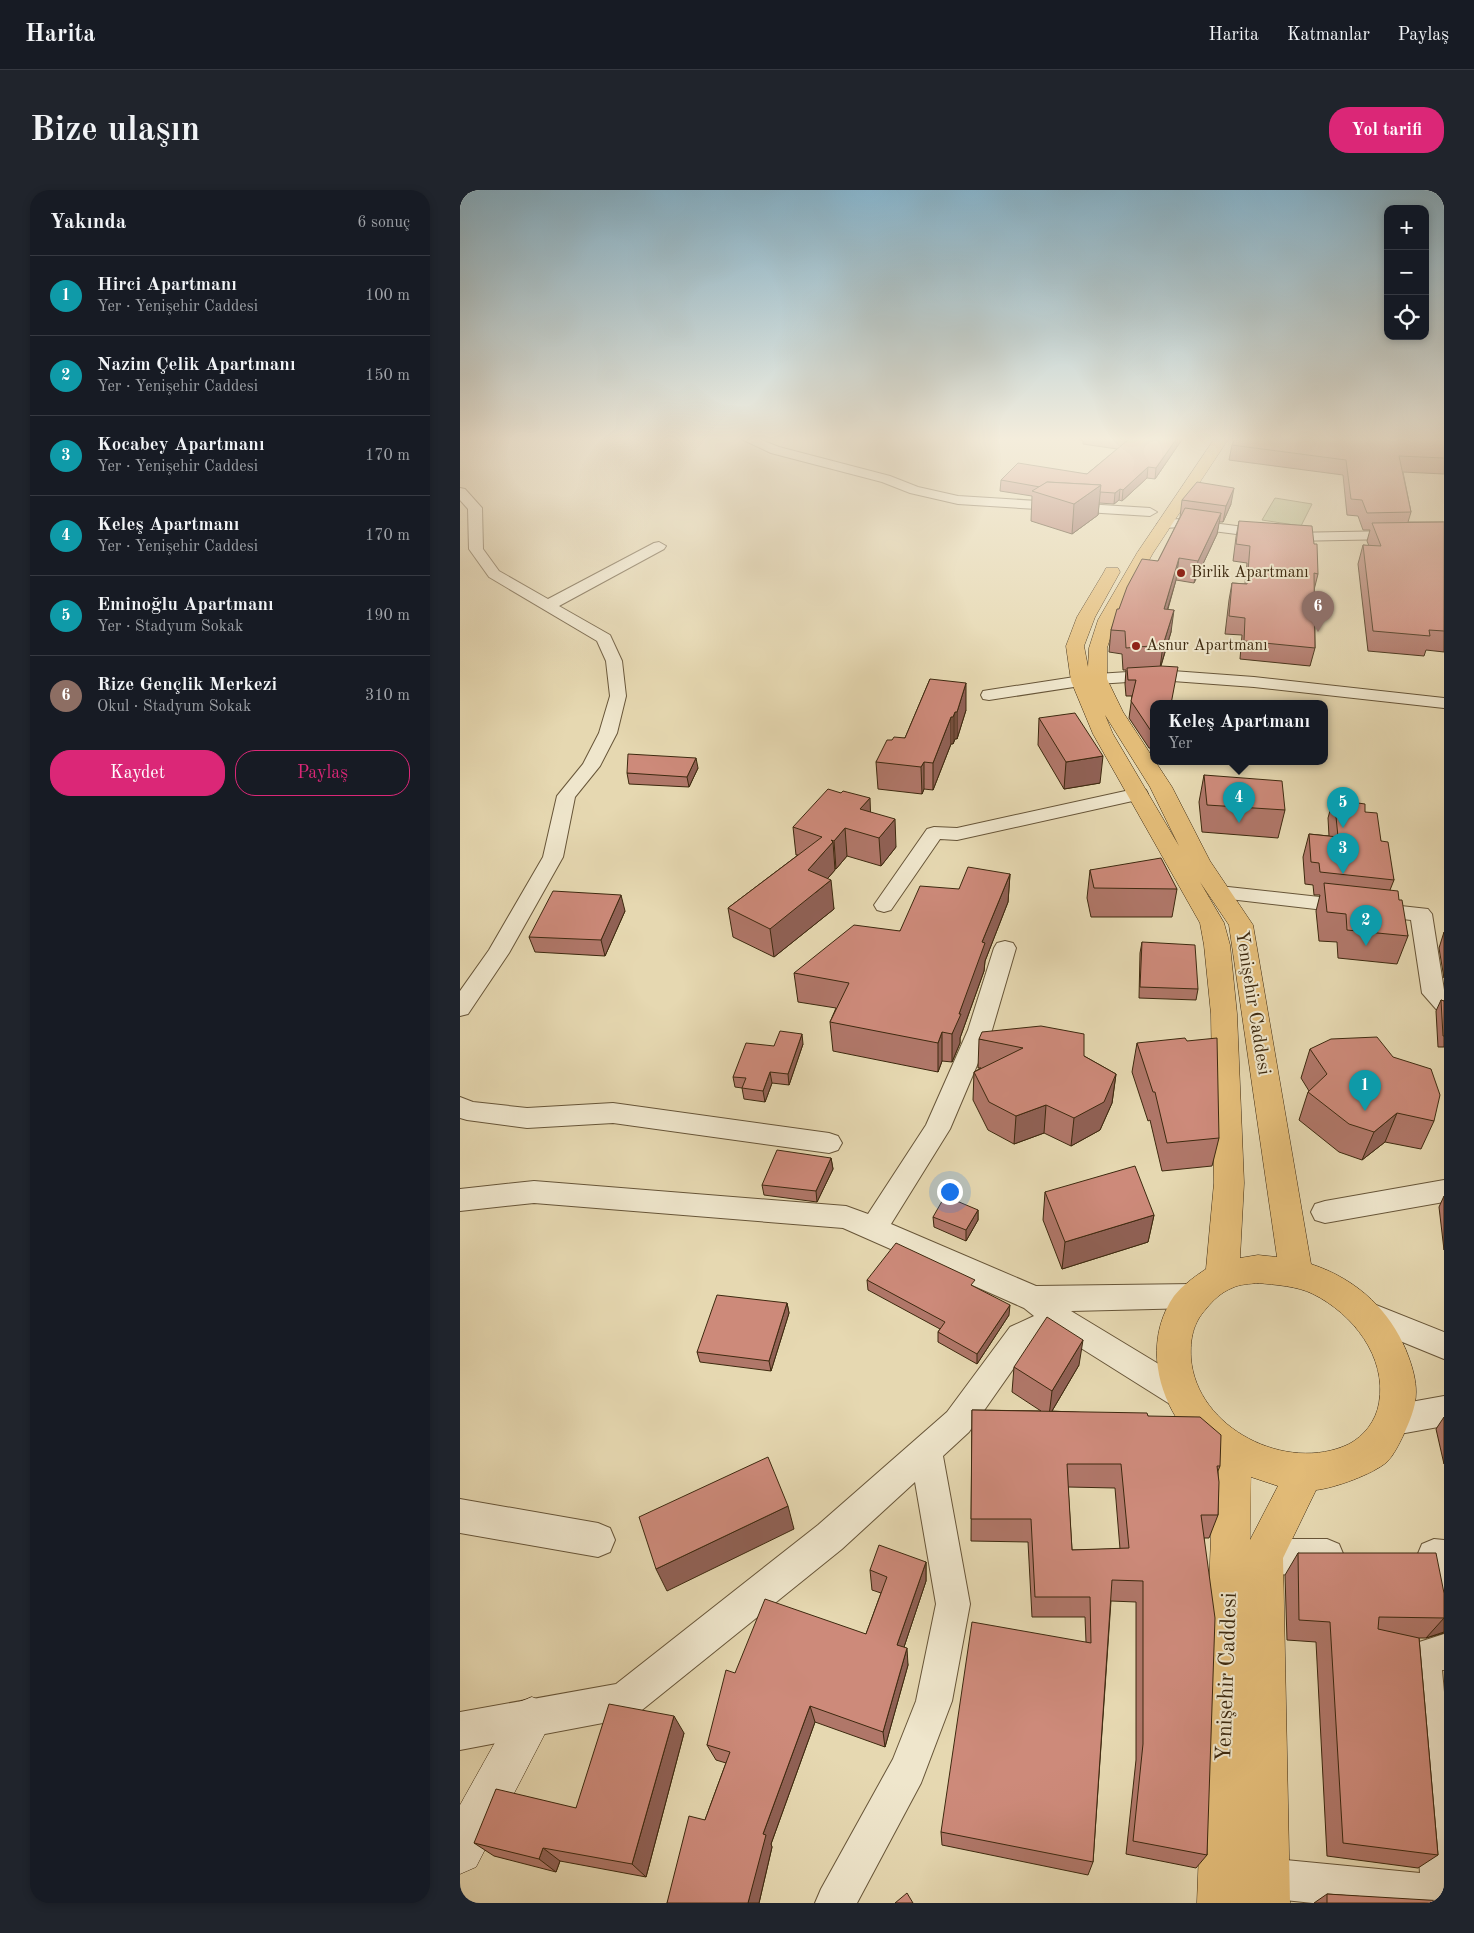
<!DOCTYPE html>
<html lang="tr">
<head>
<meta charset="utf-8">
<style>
  :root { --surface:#171b24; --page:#20242c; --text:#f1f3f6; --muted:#9ea1a6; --line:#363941; --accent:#db2777 }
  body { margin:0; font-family:"Old Standard TT",serif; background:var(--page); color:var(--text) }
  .controls { position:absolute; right:15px; top:15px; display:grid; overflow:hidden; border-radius:10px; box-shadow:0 2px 8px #0003 }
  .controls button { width:45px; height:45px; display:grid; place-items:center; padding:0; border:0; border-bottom:1px solid var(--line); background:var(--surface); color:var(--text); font:25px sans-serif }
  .you { position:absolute; left:489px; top:1001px; width:18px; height:18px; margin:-12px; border:4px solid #fff; border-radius:50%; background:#1a73e8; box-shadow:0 0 0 8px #1a73e833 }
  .badge { display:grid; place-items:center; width:32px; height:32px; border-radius:50%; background:var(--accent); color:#fff; font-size:16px; font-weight:700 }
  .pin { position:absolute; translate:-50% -41px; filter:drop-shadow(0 1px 2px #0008) }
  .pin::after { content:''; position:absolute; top:26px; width:18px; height:15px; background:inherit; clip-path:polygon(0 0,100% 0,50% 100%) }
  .popup { position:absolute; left:690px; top:510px; width:178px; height:65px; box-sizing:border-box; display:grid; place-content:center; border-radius:10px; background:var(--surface); filter:drop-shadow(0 1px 4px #0005); font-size:16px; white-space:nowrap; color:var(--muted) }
  .popup b { font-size:19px; color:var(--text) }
  .popup::after { content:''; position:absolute; left:50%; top:100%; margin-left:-10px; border:10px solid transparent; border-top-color:var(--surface) }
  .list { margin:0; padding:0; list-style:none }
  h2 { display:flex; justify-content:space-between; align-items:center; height:65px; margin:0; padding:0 20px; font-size:21px }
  h2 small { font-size:16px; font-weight:400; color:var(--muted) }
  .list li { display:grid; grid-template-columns:32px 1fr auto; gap:15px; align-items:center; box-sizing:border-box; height:80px; padding:0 20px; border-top:1px solid var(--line) }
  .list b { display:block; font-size:19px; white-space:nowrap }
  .list p { margin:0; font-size:16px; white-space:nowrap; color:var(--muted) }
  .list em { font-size:16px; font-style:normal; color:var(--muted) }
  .actions { display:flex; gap:10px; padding:15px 20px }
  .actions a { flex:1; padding:11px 0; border:1px solid var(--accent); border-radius:20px; text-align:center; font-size:18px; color:var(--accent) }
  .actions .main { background:var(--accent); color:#fff }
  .icon { flex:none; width:28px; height:28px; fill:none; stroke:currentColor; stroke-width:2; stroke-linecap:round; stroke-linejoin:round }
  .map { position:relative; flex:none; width:984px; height:1713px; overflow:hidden; border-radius:20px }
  header { display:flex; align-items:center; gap:30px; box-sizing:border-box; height:70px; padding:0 25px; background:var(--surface); border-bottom:1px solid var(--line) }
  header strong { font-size:24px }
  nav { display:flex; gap:28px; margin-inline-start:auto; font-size:18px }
  .intro { display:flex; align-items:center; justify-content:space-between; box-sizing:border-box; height:120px; padding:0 30px }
  h1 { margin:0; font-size:35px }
  .button { padding:12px 22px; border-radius:20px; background:var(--accent); color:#fff; font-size:18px; font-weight:700 }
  main { display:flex; gap:30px; padding:0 30px }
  aside { flex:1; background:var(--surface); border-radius:20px; box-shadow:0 2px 8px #0003 }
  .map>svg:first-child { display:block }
  .green { fill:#b7be8a; stroke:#7a744c }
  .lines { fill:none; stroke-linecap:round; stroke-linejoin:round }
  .street-casing { stroke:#675538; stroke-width:2 }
  .secondary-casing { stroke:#3d290f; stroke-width:1 }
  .primary-casing { stroke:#3d290f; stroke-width:1 }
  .street { fill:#efe6cc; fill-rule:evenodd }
  .secondary { fill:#efe6cc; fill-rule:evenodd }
  .primary { fill:#e3bc78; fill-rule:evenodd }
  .wall { fill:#b07769; stroke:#3d290f; fill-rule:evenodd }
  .shaded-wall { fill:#906155; stroke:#3d290f }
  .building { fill:#cd8a7a; stroke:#3d290f; fill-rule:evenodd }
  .poi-dot { fill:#8f2418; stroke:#efe6cc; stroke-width:2 }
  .labels { text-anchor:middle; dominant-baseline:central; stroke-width:4; stroke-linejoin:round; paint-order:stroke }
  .far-poi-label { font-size:16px; fill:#3d290f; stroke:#efe6cc; text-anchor:start }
  .street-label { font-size:19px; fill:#3d290f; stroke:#efe6cc }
  .near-street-label { font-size:22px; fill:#3d290f; stroke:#efe6cc }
</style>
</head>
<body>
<header>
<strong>Harita</strong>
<nav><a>Harita</a><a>Katmanlar</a><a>Paylaş</a></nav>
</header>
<div class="intro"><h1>Bize ulaşın</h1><a class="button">Yol tarifi</a></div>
<main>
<aside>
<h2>Yakında<small>6 sonuç</small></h2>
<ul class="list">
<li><span class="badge" style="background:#0f9aa8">1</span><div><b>Hirci Apartmanı</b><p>Yer · Yenişehir Caddesi</p></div><em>100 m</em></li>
<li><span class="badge" style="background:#0f9aa8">2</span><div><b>Nazim Çelik Apartmanı</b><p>Yer · Yenişehir Caddesi</p></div><em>150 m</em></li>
<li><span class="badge" style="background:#0f9aa8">3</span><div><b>Kocabey Apartmanı</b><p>Yer · Yenişehir Caddesi</p></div><em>170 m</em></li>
<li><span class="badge" style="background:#0f9aa8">4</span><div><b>Keleş Apartmanı</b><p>Yer · Yenişehir Caddesi</p></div><em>170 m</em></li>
<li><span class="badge" style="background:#0f9aa8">5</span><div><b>Eminoğlu Apartmanı</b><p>Yer · Stadyum Sokak</p></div><em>190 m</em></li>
<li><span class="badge" style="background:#8d6e63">6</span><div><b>Rize Gençlik Merkezi</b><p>Okul · Stadyum Sokak</p></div><em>310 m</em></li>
</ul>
<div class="actions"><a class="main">Kaydet</a><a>Paylaş</a></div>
</aside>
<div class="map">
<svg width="984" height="1713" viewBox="0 0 984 1713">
  <rect width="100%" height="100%" fill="#e6d8b1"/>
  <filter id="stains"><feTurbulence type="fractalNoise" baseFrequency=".004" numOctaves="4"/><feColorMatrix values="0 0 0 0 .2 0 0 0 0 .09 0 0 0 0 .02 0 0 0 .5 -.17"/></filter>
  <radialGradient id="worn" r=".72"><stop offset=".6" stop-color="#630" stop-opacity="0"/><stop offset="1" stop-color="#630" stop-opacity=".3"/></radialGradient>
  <polygon class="green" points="815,308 852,314 841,336 802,330"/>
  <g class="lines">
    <g class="street-casing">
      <g id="street">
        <polygon points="279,248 296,248 319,257 430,286 458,297 498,306 690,318 697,322 690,326 498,314 450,303 422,292 311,263"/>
        <polygon points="0,298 5,299 22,318 23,359 39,381 88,409 194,353 199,352 206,356 204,359 99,416 150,445 162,471 166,506 157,543 140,576 115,607 103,667 49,763 8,824 0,826 0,801 29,760 83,667 97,606 123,574 139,543 150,506 146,471 137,451 29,387 9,359 8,319 0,310"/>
        <polygon points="721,329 831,343 984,340 984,348 831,351 721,337 704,338 697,334 704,330"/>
        <polygon points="699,480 794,487 984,508 984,518 794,497 699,490 637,494 631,492 629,489 631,486 637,484"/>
        <polygon points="621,486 627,487 629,491 627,495 529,510 523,509 521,505 523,501 529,500"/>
        <polygon points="679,598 686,600 688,604 686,608 497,650 480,649 431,720 424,722 417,720 414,715 467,639 474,637 497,638"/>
        <polygon points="759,696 968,719 972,724 984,800 984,821 976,819 962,803 951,730 752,707 749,702 752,697"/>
        <polygon points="545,751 553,753 556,758 532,840 490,939 431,1034 576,1096 734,1094 744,1097 748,1106 744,1115 734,1118 611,1121 735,1196 739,1206 735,1216 724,1220 713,1216 597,1143 570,1155 509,1242 483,1266 510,1414 492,1511 461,1593 397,1713 355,1713 361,1699 433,1569 456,1511 476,1414 455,1292 382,1359 177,1524 164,1529 0,1560 0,1522 156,1494 358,1335 487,1222 550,1137 574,1126 564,1118 383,1038 74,1013 0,1021 0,999 74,991 386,1016 408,1024 466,935 508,840 534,758 537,753"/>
        <polygon points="0,907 13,912 67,918 153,913 369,943 378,946 382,953 378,960 369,963 153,933 67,938 7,930 0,928"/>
        <polygon points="984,990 984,1012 865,1033 855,1030 851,1022 855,1014 865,1011"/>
        <polygon points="906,1111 984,1142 984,1169 896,1133 891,1124 896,1115"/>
        <polygon points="984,1206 984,1236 934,1245 923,1240 918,1230 923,1220 934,1215"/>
        <polygon points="0,1309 138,1333 150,1338 155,1350 150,1362 138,1367 0,1343"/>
        <path d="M803,1349H867L879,1354L884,1366L879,1378C858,1387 812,1387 791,1378L786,1366L791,1354Z"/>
        <polygon points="974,1349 984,1350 984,1439 972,1434 967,1422 957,1366 962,1354"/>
        <polygon points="984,1444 984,1480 982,1480 984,1502 984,1713 853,1713 806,1708 792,1702 786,1688 792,1674 806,1668 960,1683 945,1468 950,1455"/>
      </g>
    </g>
    <g class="secondary-casing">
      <polygon id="secondary" points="72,1507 87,1513 93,1528 16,1677 0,1684 0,1615 57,1513"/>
    </g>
    <g class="primary-casing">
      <path id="primary" d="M755,248H769L693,363L656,430L647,458V489L663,522L712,597L750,671L793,735L851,1074C897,1089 933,1122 949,1168C953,1179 956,1191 956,1202C956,1218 949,1232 943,1246C939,1254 934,1265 927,1272C913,1284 875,1298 856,1300L823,1368L830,1713H737L754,1268C704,1233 677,1160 714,1106C723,1095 734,1087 746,1079L754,993L751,824L744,755L740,733L633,544L611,491L606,456L617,427L644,382L646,378H658L660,382L635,427L624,456L628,477L629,458L638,430L677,363ZM645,525L690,597L719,656L653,544ZM740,692L769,735L817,1067L798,1065L780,1068L784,993L777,824L770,755L764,733ZM798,1093C816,1095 837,1096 853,1104C893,1124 927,1167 919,1213C916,1231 904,1246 889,1254C827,1284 736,1238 731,1168C730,1149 733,1133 746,1119C753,1110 762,1102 772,1098C780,1094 790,1094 798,1093ZM791,1287L818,1296L790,1350Z"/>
    </g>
    <use href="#street" class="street"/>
    <use href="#secondary" class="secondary"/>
    <use href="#primary" class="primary"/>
  </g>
  <g class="wall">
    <polygon points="616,248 723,248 695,289 687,288 662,311 659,310 654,314 639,313 638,325 612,344 571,331 572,306 540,301 541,290 627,284 657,259 623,254 623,251"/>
    <polygon points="984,248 984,284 943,282 951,322 948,332 984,332 984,462 966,460 964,466 908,461 898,374 903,355 909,356 907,351 910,340 903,340 898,326 887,325 883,285 769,270 772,255"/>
    <polygon points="722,310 771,314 763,332 759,332 757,344 734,393 716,390 708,419 711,442 701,476 694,514 694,559 689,558 669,528 672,506 666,506 665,494 666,480 663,480 662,464 649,462 651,440 659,419 698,371 720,327"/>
    <polygon points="779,331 858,384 854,400 855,458 850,476 780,469 782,445 765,444 769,410 772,393 785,394 787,373 773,371 776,347"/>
    <polygon points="470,489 506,520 497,549 495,549 493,554 491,554 473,600 464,599 462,604 418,599 416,572 432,550 445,548"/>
    <polygon points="579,528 640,593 604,599 578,555"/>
    <polygon points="238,578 229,597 169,594 167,583"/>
    <polygon points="744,585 825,620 818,648 742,642 739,612"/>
    <polygon points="381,603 410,622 436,657 421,676 387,666 376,679 375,678 375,680 367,689 374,719 314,767 273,747 268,718 338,665 336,665 333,637"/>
    <polygon points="874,606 898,613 905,622 921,651 934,690 930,700 939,710 948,746 937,774 878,768 877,752 859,751 856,721 860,705 854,705 853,695 845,694 843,667 849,644 869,646 868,628"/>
    <polygon points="630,680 717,699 712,727 631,727 627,708"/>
    <polygon points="550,684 548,712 525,771 524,781 500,848 500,853 492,872 482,871 478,882 373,861 370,832 376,818 338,812 334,783 440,741 499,699"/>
    <polygon points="165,721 145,766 75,762 69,747"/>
    <polygon points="984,742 984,788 979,758"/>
    <polygon points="682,752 738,799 736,810 679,808 680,763"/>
    <polygon points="981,810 984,811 984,857 978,857 976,821"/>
    <polygon points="519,849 624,866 656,884 652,913 640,940 611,956 584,943 554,954 528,940 513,910 514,882 521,878 518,878"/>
    <polygon points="677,853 759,948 752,976 702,981 690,930 688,931 672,882"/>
    <polygon points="343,854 329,895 312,893 305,912 284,909 282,898 275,897 273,887 314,856"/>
    <polygon points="850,859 974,931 961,959 925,952 902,970 879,962 839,930 848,902 849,901 841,888"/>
    <polygon points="371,968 373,979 357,1012 304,1005 302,995"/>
    <polygon points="585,1002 694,1025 688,1052 602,1079 583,1030"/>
    <polygon points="984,1006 984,1060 979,1017"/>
    <polygon points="518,1020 518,1030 506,1051 474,1037 473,1027"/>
    <polygon points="407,1090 514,1097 549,1125 517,1174 478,1152 478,1142 480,1139 408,1100"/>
    <polygon points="327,1113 329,1123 311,1181 240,1172 237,1162"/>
    <path d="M619,1175L592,1221L688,1226L760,1276L758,1281V1325L749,1348H744L747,1665L736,1678L666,1664L676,1570V1412L651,1411L633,1672L628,1685L482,1655L481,1642L626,1452L625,1427H572L568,1352L511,1351L512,1220L581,1221L552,1202L554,1177ZM608,1297L655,1298L660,1359L612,1360Z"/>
    <polygon points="984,1227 984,1274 976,1239"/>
    <polygon points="838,1363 983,1401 984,1403 984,1443 966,1448 959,1448 978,1665 958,1678 867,1666 856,1452 827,1450 825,1385"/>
    <polygon points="466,1372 466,1391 444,1457 448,1475 425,1557 355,1532 311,1654 312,1657 299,1713 207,1713 245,1630 266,1573 256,1570 247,1555 275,1483 406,1444 421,1403 412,1400 410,1380"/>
    <polygon points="224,1543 186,1687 100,1671 96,1682 34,1666 14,1653 116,1618"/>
    <polygon points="867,1704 984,1713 854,1713"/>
  </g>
  <g class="shaded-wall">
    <polygon points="717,248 723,248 695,289 696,278"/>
    <polygon points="688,277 687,288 662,311 663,300"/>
    <polygon points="641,295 638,325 612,344 614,314"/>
    <polygon points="774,298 771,314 763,332 766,316"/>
    <polygon points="660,299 659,310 654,314 655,303"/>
    <polygon points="761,323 757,344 734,393 738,371"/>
    <polygon points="719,368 716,390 701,441 704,419"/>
    <polygon points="714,420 711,442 700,478 703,455"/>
    <polygon points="506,493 506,520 497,549 497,522"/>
    <polygon points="495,522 495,549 493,554 493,527"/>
    <polygon points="491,527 491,554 473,600 473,573"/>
    <polygon points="643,566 640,593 604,599 606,572"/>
    <polygon points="236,568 238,578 229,597 227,587"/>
    <polygon points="464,572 464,599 462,604 461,577"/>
    <polygon points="410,608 411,636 400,619"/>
    <polygon points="435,629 436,657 421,676 419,648"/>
    <polygon points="385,638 387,666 376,679 374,651"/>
    <polygon points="373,652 375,680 355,703 371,690 374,719 314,767 310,739 348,680"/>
    <polygon points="550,684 548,712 525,771 524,781 500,848 500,853 492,872 492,844 499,824 522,752"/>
    <polygon points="161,705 165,721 145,766 141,750"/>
    <polygon points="482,842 482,871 478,882 478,853"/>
    <polygon points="342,844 343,854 329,895 328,884"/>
    <polygon points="310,882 312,893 305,912 303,901"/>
    <polygon points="656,884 652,913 640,940 611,956 614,928"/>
    <polygon points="586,915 584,943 554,954 556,926"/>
    <polygon points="937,923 925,952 902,970 914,942"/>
    <polygon points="371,968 373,979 357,1012 356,1001"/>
    <polygon points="518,1020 518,1030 506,1051 506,1040"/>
    <polygon points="694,1025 688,1052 602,1079 605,1052"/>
    <polygon points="327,1113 329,1123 311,1181 309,1171"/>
    <polygon points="550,1115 549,1125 517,1174 517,1164"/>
    <polygon points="623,1150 619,1175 589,1226 592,1201"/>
    <polygon points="328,1316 334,1339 207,1401 196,1379"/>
    <polygon points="466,1372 466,1391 439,1472 437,1455"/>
    <polygon points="984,1428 984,1442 966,1448"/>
    <polygon points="447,1458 448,1475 425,1557 423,1542"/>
    <polygon points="350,1516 355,1532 311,1654 312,1657 299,1713 288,1713 303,1644"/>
    <polygon points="214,1526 224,1543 186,1687 172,1674"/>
    <polygon points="83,1658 100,1671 96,1682 79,1669"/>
  </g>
  <g class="building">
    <polygon points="657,248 717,248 696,278 688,277 663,300 660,299 655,303 640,302 641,295 587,292 580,297 541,290 558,273 627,284 668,250"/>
    <polygon points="775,248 984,248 984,268 939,266 951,322 907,323 902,310 891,309 886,270 772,255"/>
    <polygon points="587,292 641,295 614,314 572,301"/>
    <polygon points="737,292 774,298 766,316 722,310"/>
    <polygon points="725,318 761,323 738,371 719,368 704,419 714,420 703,455 666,458 665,441 651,440 657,419 659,419 667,397 682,369 698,371"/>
    <polygon points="779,331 852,336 854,354 857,354 858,384 854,383 855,458 784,451 785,428 769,426 772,393 787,394 790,356 776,354"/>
    <polygon points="984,332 984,441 969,440 970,446 913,441 903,355 921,356 912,333"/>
    <polygon points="701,476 718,477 711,514 694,514 694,542 691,541 671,511 676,490 668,490 667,478"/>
    <polygon points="470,489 506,493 497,522 495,522 493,527 491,527 473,573 464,572 461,577 416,572 427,550 432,550 434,547 445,548"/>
    <polygon points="615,523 643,566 606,572 579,528"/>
    <polygon points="168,564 236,568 227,587 167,583"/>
    <polygon points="744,585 822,591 825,620 747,615"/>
    <polygon points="368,599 381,603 383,601 410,608 400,619 435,629 419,648 385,638 374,651 371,650 373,652 348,680 371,690 310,739 268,718 362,647 333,637"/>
    <polygon points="874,606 897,609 898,613 905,614 905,622 917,623 921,651 928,652 934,690 860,682 859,673 851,672 849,644 878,647"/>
    <polygon points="701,668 717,699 634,698 630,680"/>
    <polygon points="508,677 550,684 522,752 525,753 499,824 501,824 492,844 482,842 478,853 370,832 389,793 334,783 394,735 440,741 460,696 499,699"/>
    <polygon points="864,693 938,701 939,710 942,710 948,746 887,740 886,724 867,722"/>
    <polygon points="93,701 161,705 141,750 69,747"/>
    <polygon points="682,752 735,755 738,799 680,797"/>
    <polygon points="981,810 984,811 984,846 983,846"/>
    <polygon points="581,836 624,844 624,866 656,884 644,912 614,928 586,915 556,926 529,912 514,882 563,858 519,849 522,842"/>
    <polygon points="320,841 342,844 328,884 310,882 303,901 282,898 286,888 273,887 286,853 314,856"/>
    <polygon points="917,847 933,867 971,879 980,905 974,931 937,923 914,942 889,934 848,902 867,884 850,859 871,849"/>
    <polygon points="725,848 727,851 757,848 759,948 707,953 695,902 693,902 677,853"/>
    <polygon points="317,960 371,968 356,1001 302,995"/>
    <polygon points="675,976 694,1025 605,1052 585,1002"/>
    <polygon points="485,1006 518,1020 506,1040 473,1027"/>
    <polygon points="436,1053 515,1090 511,1095 550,1115 517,1164 478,1142 485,1132 407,1090"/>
    <polygon points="257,1105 327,1113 309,1171 237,1162"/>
    <polygon points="587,1127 623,1150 592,1201 554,1177"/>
    <path d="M512,1220L687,1223L688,1226L740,1227L761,1245L760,1276H757L759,1292L758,1325H741L755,1428L747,1665L673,1651L683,1554V1391L652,1390L633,1672L481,1642L512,1432L631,1453L630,1407H575L571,1329H511ZM607,1274H661L669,1358L612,1360Z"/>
    <polygon points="308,1267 328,1316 196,1379 179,1327"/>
    <polygon points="419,1355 466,1372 437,1455 447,1458 423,1542 350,1516 303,1644 306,1645 288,1713 207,1713 229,1626 245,1630 270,1562 247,1555 266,1480 275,1483 305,1409 406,1444 427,1387 410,1380"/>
    <polygon points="838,1363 976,1363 984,1403 984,1428 919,1427 918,1439 959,1448 978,1665 883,1653 870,1432 839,1430"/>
    <polygon points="149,1514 214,1526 172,1674 83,1658 79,1669 14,1653 36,1599 116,1618"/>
    <polygon points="447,1703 453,1713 435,1713"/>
    <polygon points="867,1704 984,1711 984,1713 867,1713"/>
  </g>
  <linearGradient id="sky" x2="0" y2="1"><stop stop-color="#87b6cf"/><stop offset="0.51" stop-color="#f4eddc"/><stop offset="1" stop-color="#f4eddc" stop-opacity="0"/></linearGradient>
  <rect width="984" height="488" fill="url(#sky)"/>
  <g class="poi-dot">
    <circle cx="721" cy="383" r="5"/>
    <circle cx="676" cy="456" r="5"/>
  </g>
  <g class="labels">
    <g class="far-poi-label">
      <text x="731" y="383">Birlik Apartmanı</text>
      <text x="686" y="456">Asnur Apartmanı</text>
    </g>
    <g class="street-label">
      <text transform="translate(792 813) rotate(81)">Yenişehir Caddesi</text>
    </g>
    <g class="near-street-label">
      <text transform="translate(767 1487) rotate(-88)">Yenişehir Caddesi</text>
    </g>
  </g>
  <rect width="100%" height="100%" filter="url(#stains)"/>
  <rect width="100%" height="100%" fill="url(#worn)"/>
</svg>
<div class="controls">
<button>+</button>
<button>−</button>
<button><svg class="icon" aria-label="locate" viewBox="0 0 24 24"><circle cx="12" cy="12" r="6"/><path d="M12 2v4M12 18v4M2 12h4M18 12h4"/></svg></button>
</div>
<div class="you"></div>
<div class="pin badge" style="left:905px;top:921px;background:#0f9aa8">1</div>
<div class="pin badge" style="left:906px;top:756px;background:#0f9aa8">2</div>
<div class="pin badge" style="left:883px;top:684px;background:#0f9aa8">3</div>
<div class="pin badge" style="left:779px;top:633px;background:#0f9aa8">4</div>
<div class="popup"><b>Keleş Apartmanı</b>Yer</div>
<div class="pin badge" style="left:883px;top:638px;background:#0f9aa8">5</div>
<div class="pin badge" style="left:858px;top:442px;background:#8d6e63">6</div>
</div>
</main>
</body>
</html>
